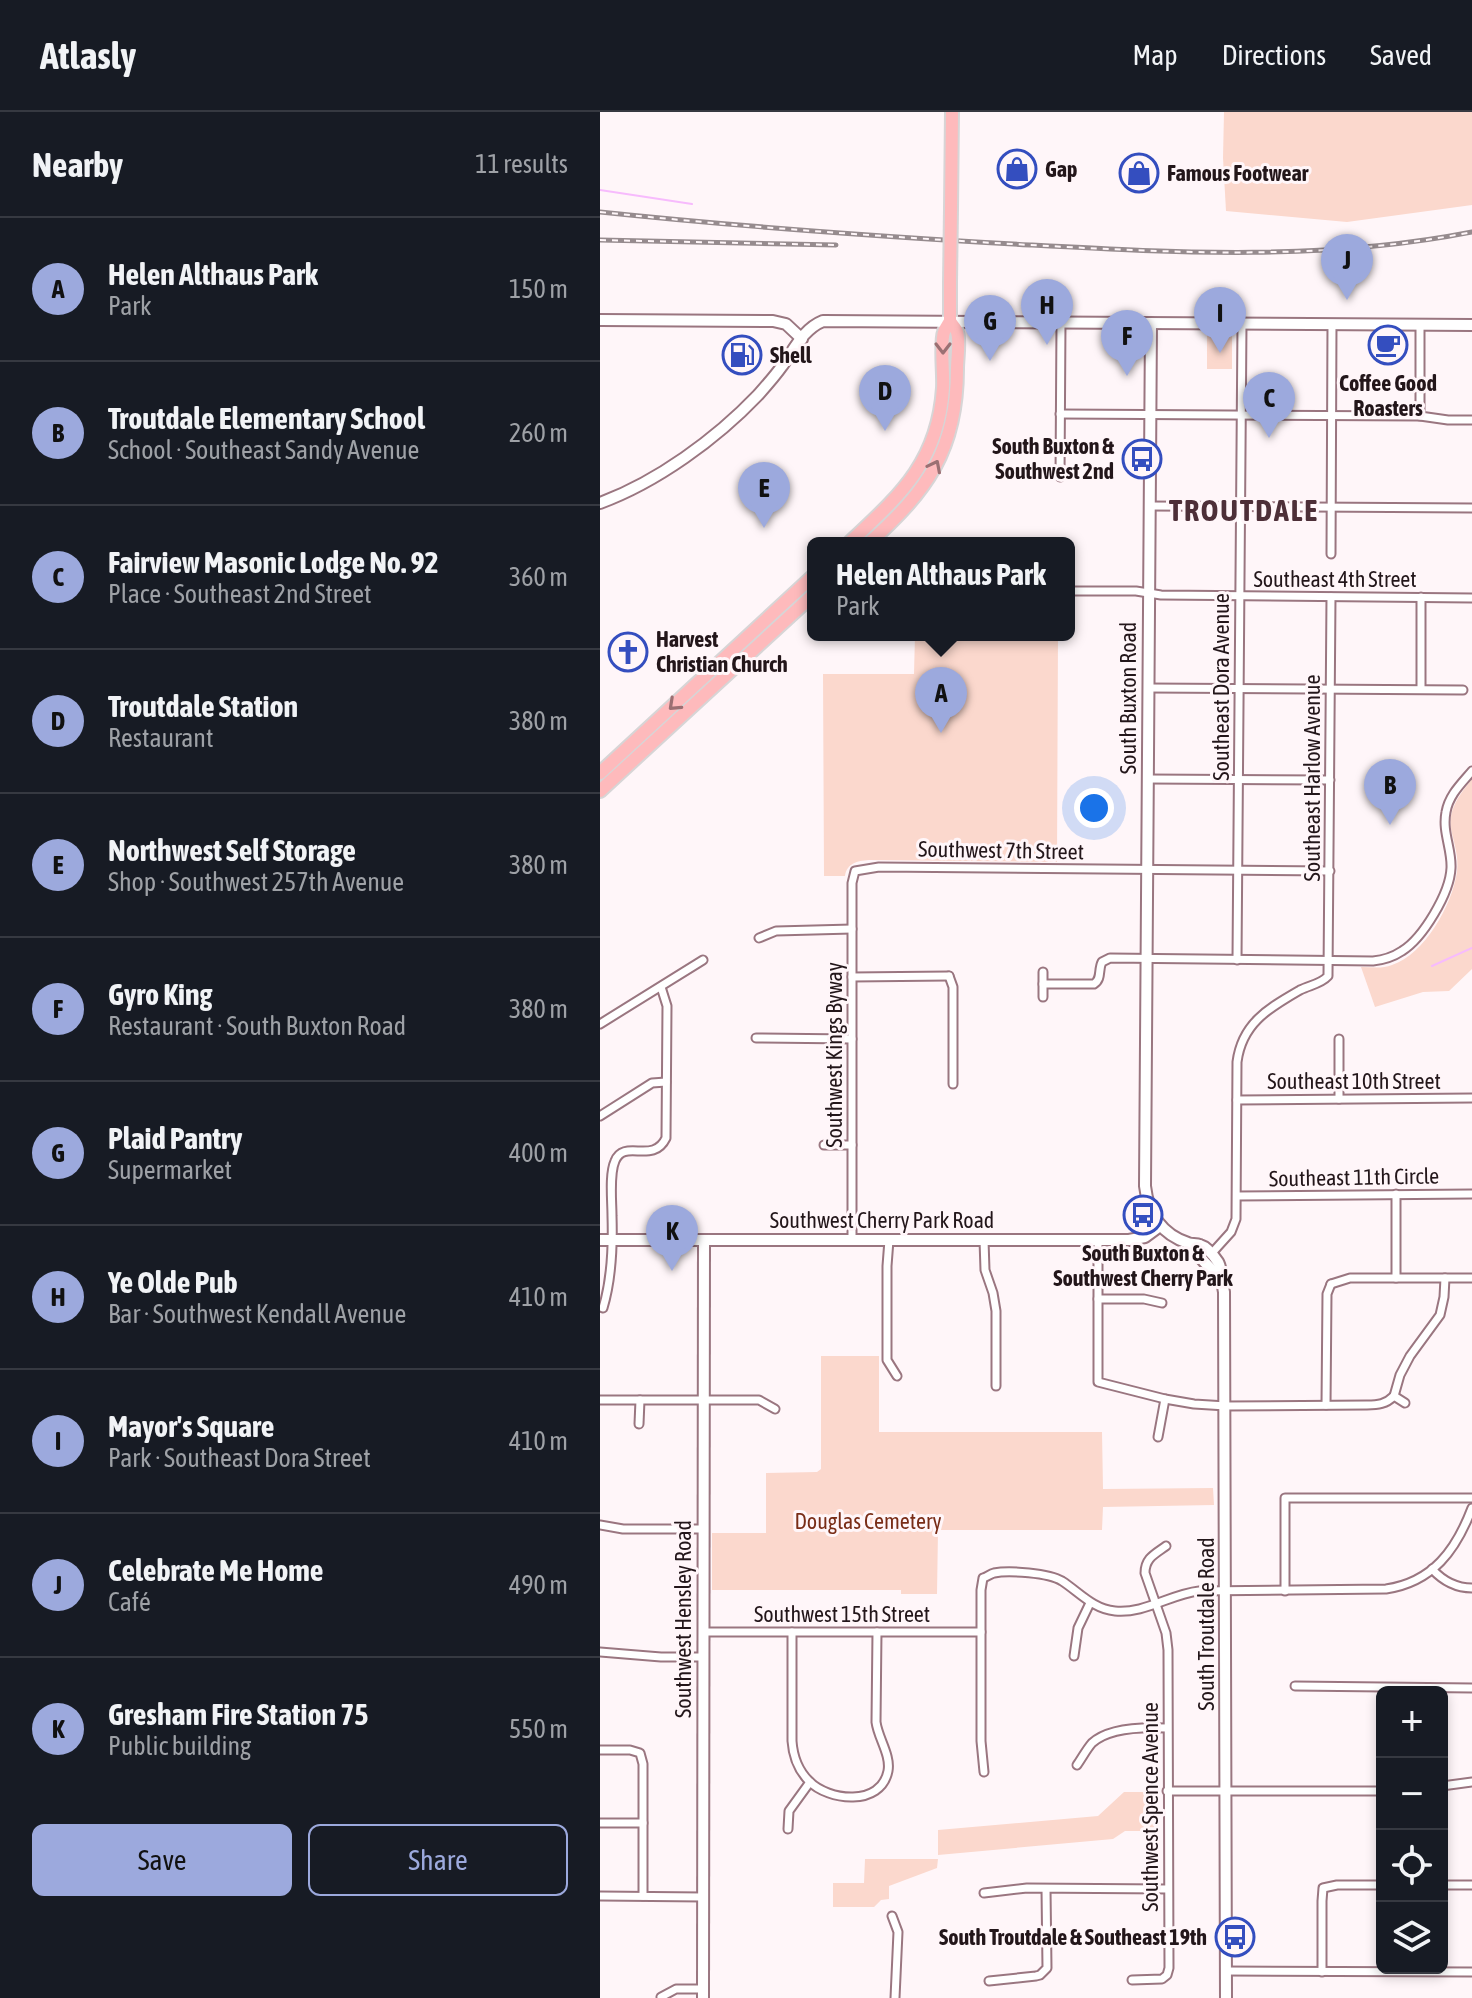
<!DOCTYPE html>
<html lang="en">
<head>
<meta charset="utf-8">
<style>
  :root { --surface:#171b24; --page:#20242c; --text:#f1f3f6; --muted:#9ea1a6; --line:#363941; --accent:#9ca9dd }
  body { margin:0; font-family:"Asap Condensed",sans-serif; background:var(--page); color:var(--text) }
  .controls { position:absolute; right:24px; bottom:24px; display:grid; overflow:hidden; border-radius:12px; box-shadow:0 4px 12px #0003 }
  .controls button { width:72px; height:72px; display:grid; place-items:center; padding:0; border:0; border-bottom:2px solid var(--line); background:var(--surface); color:var(--text); font:40px sans-serif }
  .you { position:absolute; left:494px; top:696px; width:28px; height:28px; margin:-20px; border:6px solid #fff; border-radius:50%; background:#1a73e8; box-shadow:0 0 0 12px #1a73e833 }
  .badge { display:grid; place-items:center; width:52px; height:52px; border-radius:50%; background:var(--accent); color:#111; font-size:26px; font-weight:700 }
  .pin { position:absolute; translate:-50% -66px; filter:drop-shadow(0 2px 4px #0008) }
  .pin::after { content:''; position:absolute; top:42px; width:28px; height:24px; background:inherit; clip-path:polygon(0 0,100% 0,50% 100%) }
  .popup { position:absolute; left:207px; top:425px; width:268px; height:104px; box-sizing:border-box; display:grid; place-content:center; border-radius:12px; background:var(--surface); filter:drop-shadow(0 2px 6px #0005); font-size:26px; white-space:nowrap; color:var(--muted) }
  .popup b { font-size:30px; color:var(--text) }
  .popup::after { content:''; position:absolute; left:50%; top:100%; margin-left:-16px; border:16px solid transparent; border-top-color:var(--surface) }
  .list { margin:0; padding:0; list-style:none }
  h2 { display:flex; justify-content:space-between; align-items:center; height:104px; margin:0; padding:0 32px; font-size:34px }
  h2 small { font-size:26px; font-weight:400; color:var(--muted) }
  .list li { display:grid; grid-template-columns:52px 1fr auto; gap:24px; align-items:center; box-sizing:border-box; height:144px; padding:0 32px; border-top:2px solid var(--line) }
  .list b { display:block; font-size:30px; white-space:nowrap }
  .list p { margin:0; font-size:26px; white-space:nowrap; color:var(--muted) }
  .list em { font-size:26px; font-style:normal; color:var(--muted) }
  .actions { display:flex; gap:16px; padding:24px 32px }
  .actions a { flex:1; padding:18px 0; border:2px solid var(--accent); border-radius:12px; text-align:center; font-size:28px; color:var(--accent) }
  .actions .main { background:var(--accent); color:#111 }
  .icon { flex:none; width:44px; height:44px; fill:none; stroke:currentColor; stroke-width:2; stroke-linecap:round; stroke-linejoin:round }
  .map { position:relative; flex:none; width:872px; height:1886px; overflow:hidden }
  header { display:flex; align-items:center; gap:48px; box-sizing:border-box; height:112px; padding:0 40px; background:var(--surface); border-bottom:2px solid var(--line) }
  header strong { font-size:38px }
  nav { display:flex; gap:44px; margin-inline-start:auto; font-size:28px }
  main { display:flex }
  aside { flex:1; background:var(--surface) }
  .map>svg:first-child { display:block }
  .green { fill:#fbd8cd }
  .lines { fill:none; stroke-linecap:round; stroke-linejoin:round }
  .stream { stroke:#f7bbfd; stroke-width:2 }
  .street-casing { stroke:#9a7680; stroke-width:11 }
  .secondary-casing { stroke:#9a7680; stroke-width:14 }
  .primary-casing { stroke:#d7d5d6; stroke-width:16 }
  .street { stroke:#fff; stroke-width:7 }
  .secondary { stroke:#fff; stroke-width:10 }
  .primary { stroke:#febabc; stroke-width:12 }
  .rail-casing { stroke:#968b8e; stroke-width:5 }
  .rail { stroke:#fff6f9; stroke-width:2; stroke-dasharray:6; stroke-linecap:butt }
  .primary-bridge-casing { stroke:#d7d5d6; stroke-width:16; stroke-linecap:butt }
  .primary-bridge { stroke:#febabc; stroke-width:12 }
  .oneway { stroke:#9b7073 }
  .labels { text-anchor:middle; dominant-baseline:central; stroke-width:6; stroke-linejoin:round; paint-order:stroke }
  .poi-label { font-size:22px; font-weight:bold; fill:#23161a; stroke:#fff6f9; text-anchor:start }
  .street-label { font-size:22px; fill:#23161a; stroke:#fff6f9 }
  .park-label { font-size:22px; fill:#792d17; stroke:#fff6f9 }
  .district-label { font-size:30px; font-weight:bold; letter-spacing:2px; fill:#4d2f38; stroke:#fff6f9 }
</style>
</head>
<body>
<header>
<strong>Atlasly</strong>
<nav><a>Map</a><a>Directions</a><a>Saved</a></nav>
</header>
<main>
<aside>
<h2>Nearby<small>11 results</small></h2>
<ul class="list">
<li><span class="badge">A</span><div><b>Helen Althaus Park</b><p>Park</p></div><em>150 m</em></li>
<li><span class="badge">B</span><div><b>Troutdale Elementary School</b><p>School · Southeast Sandy Avenue</p></div><em>260 m</em></li>
<li><span class="badge">C</span><div><b>Fairview Masonic Lodge No. 92</b><p>Place · Southeast 2nd Street</p></div><em>360 m</em></li>
<li><span class="badge">D</span><div><b>Troutdale Station</b><p>Restaurant</p></div><em>380 m</em></li>
<li><span class="badge">E</span><div><b>Northwest Self Storage</b><p>Shop · Southwest 257th Avenue</p></div><em>380 m</em></li>
<li><span class="badge">F</span><div><b>Gyro King</b><p>Restaurant · South Buxton Road</p></div><em>380 m</em></li>
<li><span class="badge">G</span><div><b>Plaid Pantry</b><p>Supermarket</p></div><em>400 m</em></li>
<li><span class="badge">H</span><div><b>Ye Olde Pub</b><p>Bar · Southwest Kendall Avenue</p></div><em>410 m</em></li>
<li><span class="badge">I</span><div><b>Mayor's Square</b><p>Park · Southeast Dora Street</p></div><em>410 m</em></li>
<li><span class="badge">J</span><div><b>Celebrate Me Home</b><p>Café</p></div><em>490 m</em></li>
<li><span class="badge">K</span><div><b>Gresham Fire Station 75</b><p>Public building</p></div><em>550 m</em></li>
</ul>
<div class="actions"><a class="main">Save</a><a>Share</a></div>
</aside>
<div class="map">
<svg width="872" height="1886" viewBox="0 0 872 1886">
  <rect width="100%" height="100%" fill="#fff6f9"/>
  <g class="green">
    <polygon points="624,0 872,0 872,93 747,110 626,99 623,46"/>
    <polygon points="607,222 632,223 632,257 607,257"/>
    <path d="M315,523H458L457,750L269,748C257,749 247,751 245,764H224L223,562H314Z"/>
    <path d="M872,667V857L849,879L823,880L775,895L761,855C771,855 782,857 792,853C825,842 852,793 857,760C859,744 854,732 851,717C848,697 860,682 872,667Z"/>
    <polygon points="221,1244 279,1244 279,1320 502,1320 503,1377 613,1376 614,1393 503,1395 502,1418 338,1418 337,1482 301,1482 301,1478 112,1478 112,1421 166,1421 166,1361 217,1360 221,1357"/>
    <polygon points="524,1680 559,1680 559,1719 525,1719 513,1727 338,1743 338,1718 498,1704"/>
    <polygon points="265,1747 338,1747 337,1756 289,1774 289,1787 281,1788 274,1795 233,1795 233,1771 264,1771"/>
  </g>
  <g class="lines">
    <g class="stream">
      <polyline points="0,78 92,92"/>
      <polyline points="832,854 872,836"/>
    </g>
    <g class="street-casing">
      <g id="street">
        <polyline points="820,213 820,304"/>
        <polyline points="460,302 820,304 848,308 872,308"/>
        <polyline points="460,365 461,210"/>
        <polyline points="550,394 872,396"/>
        <polyline points="731,442 732,212"/>
        <polyline points="469,479 536,479 561,483 872,486"/>
        <polyline points="821,485 821,577"/>
        <polyline points="548,576 863,578"/>
        <polyline points="548,667 730,668"/>
        <polyline points="159,826 176,819 252,817"/>
        <polyline points="637,848 642,211"/>
        <polyline points="443,860 443,885"/>
        <polyline points="349,864 353,875 353,972"/>
        <polyline points="252,865 349,864"/>
        <path d="M443,872H494C502,867 498,858 502,850L510,846L773,849C783,848 793,845 802,839C823,826 850,781 851,756C852,737 842,720 846,700C849,683 861,672 872,659"/>
        <polyline points="0,912 103,848"/>
        <polyline points="156,926 252,927"/>
        <polyline points="739,987 739,927"/>
        <polyline points="637,988 872,986"/>
        <polyline points="0,1004 52,971 66,970"/>
        <polyline points="224,1033 252,1033"/>
        <polyline points="637,1084 872,1082"/>
        <polyline points="252,1128 252,771 255,759 279,755 730,759"/>
        <polyline points="289,1128 287,1154 287,1248 297,1264"/>
        <polyline points="384,1128 385,1158 393,1181 396,1199 396,1274"/>
        <path d="M498,1128V1270L565,1287L594,1292L626,1294L767,1293C778,1293 786,1292 794,1284"/>
        <path d="M612,1141L631,1120L636,1107L637,950C642,911 669,896 700,878C710,873 721,872 728,864L731,485"/>
        <polyline points="796,1166 796,1082"/>
        <polyline points="731,1172 750,1166 872,1166"/>
        <polyline points="498,1187 544,1187 562,1191"/>
        <path d="M3,1196C12,1166 13,1135 12,1104C12,1089 9,1062 15,1049C24,1026 53,1053 66,1026L67,894L61,875"/>
        <polyline points="794,1284 800,1263 810,1244 840,1203 844,1185 845,1166"/>
        <polyline points="794,1284 805,1291"/>
        <polyline points="0,1288 159,1288 175,1297"/>
        <polyline points="726,1293 727,1182 731,1172"/>
        <polyline points="39,1312 40,1288"/>
        <polyline points="558,1325 565,1287"/>
        <polyline points="0,1413 23,1417 104,1417"/>
        <path d="M832,1457C843,1469 856,1476 872,1476"/>
        <polyline points="685,1479 685,1386 872,1386"/>
        <polyline points="104,1520 381,1520"/>
        <path d="M192,1520V1629C193,1644 198,1658 209,1669C228,1689 281,1695 288,1659C291,1643 278,1626 276,1610L277,1520"/>
        <polyline points="0,1540 61,1545 103,1545"/>
        <polyline points="474,1544 478,1516 490,1491"/>
        <polyline points="695,1574 872,1576"/>
        <polyline points="0,1638 30,1638 40,1641 43,1652 43,1784"/>
        <path d="M477,1653C482,1646 486,1638 492,1631C509,1615 546,1615 567,1616"/>
        <path d="M384,1660L381,1629V1478L383,1466C387,1465 390,1462 394,1461C409,1458 449,1461 462,1469C479,1480 493,1497 515,1499C544,1502 571,1482 599,1479L786,1477C833,1470 856,1438 872,1396"/>
        <polyline points="842,1674 872,1670"/>
        <polyline points="567,1679 782,1679"/>
        <polyline points="0,1711 43,1711"/>
        <polyline points="188,1717 189,1699 210,1670"/>
        <polyline points="842,1773 872,1773"/>
        <polyline points="384,1781 427,1776 567,1777"/>
        <polyline points="0,1784 103,1785"/>
        <polyline points="292,1804 298,1820 295,1886"/>
        <polyline points="626,1859 872,1860"/>
        <polyline points="722,1860 722,1789 723,1776 737,1773 782,1773"/>
        <path d="M532,1868L562,1867L567,1863L569,1856L568,1538L566,1521L545,1461C545,1446 555,1442 566,1434"/>
        <polyline points="389,1869 436,1864 440,1863 447,1856 446,1777"/>
        <polyline points="61,1885 76,1877 103,1877"/>
      </g>
    </g>
    <g class="secondary-casing">
      <g id="secondary">
        <polyline points="0,208 173,209 186,212 202,227"/>
        <path d="M551,211L545,1074C548,1101 561,1122 588,1131C592,1133 596,1131 600,1133C607,1135 614,1144 618,1150C622,1156 622,1172 624,1180L626,1886"/>
        <path d="M0,391C57,370 116,327 158,283C166,274 175,264 182,254C194,238 203,217 223,209L872,213"/>
        <polyline points="0,1128 529,1128 545,1125 560,1114"/>
        <path d="M591,1133C596,1142 611,1158 620,1164"/>
        <polyline points="103,1886 104,1128"/>
      </g>
    </g>
    <g class="primary-casing">
      <g id="primary">
        <polyline points="351,97 352,0"/>
        <polyline points="350,209 350,171"/>
        <path d="M249,431C299,384 338,351 343,276C344,263 340,231 344,220C345,216 348,213 350,209"/>
        <path d="M269,431C327,379 357,338 357,257C357,246 360,230 357,220C356,216 352,213 350,209"/>
        <polyline points="0,661 213,464"/>
        <polyline points="0,679 213,483"/>
      </g>
    </g>
    <use href="#street" class="street"/>
    <use href="#secondary" class="secondary"/>
    <use href="#primary" class="primary"/>
    <g class="rail-casing">
      <g id="rail">
        <path d="M0,100C143,115 286,125 430,133C579,141 725,149 872,120"/>
        <polyline points="0,128 236,133"/>
      </g>
    </g>
    <use href="#rail" class="rail"/>
    <g class="primary-bridge-casing">
      <polyline id="primary-bridge" points="350,171 351,97"/>
    </g>
    <use href="#primary-bridge" class="primary-bridge"/>
  </g>
  <defs><path id="oneway-chevron" d="M-2-3.5L2.5 0L-2 3.5" fill="none" stroke-width="1.6" stroke-linecap="round" stroke-linejoin="round" transform="scale(2)"/></defs>
  <g class="oneway">
    <use href="#oneway-chevron" transform="translate(343 236) rotate(90)"/>
    <use href="#oneway-chevron" transform="translate(335 354) rotate(-63)"/>
    <use href="#oneway-chevron" transform="translate(74 593) rotate(137)"/>
  </g>
  <defs>
    <g id="shop-ring" transform="scale(2)"><circle r="9.5" fill="#fff6f9" stroke="#344ebf" stroke-width="1.5"/><path d="M-5-2.5h2.3a2.7 3.5 0 0 1 5.4 0H5L5.5 6h-11ZM-1.5-2.5h3a1.5 2.3 0 0 0-3 0Z" fill="#344ebf"/></g>
    <g id="cafe-ring" transform="scale(2)"><circle r="9.5" fill="#fff6f9" stroke="#344ebf" stroke-width="1.5"/><path d="M-5.5-4.5H6V0H3Q3 3.5 0 3.5H-2.5Q-5.5 3.5-5.5 0ZM3-3.2v2h1.7v-2ZM-6 4.5H4V6H-6Z" fill="#344ebf"/></g>
    <g id="fuel-ring" transform="scale(2)"><circle r="9.5" fill="#fff6f9" stroke="#344ebf" stroke-width="1.5"/><path d="M-5.5-6h7V0h2V4h1.3V-2.5L3-4.5l.8-.8L6-3V5H2.5V1h-1V6h-7ZM-4.2-4.7v3.2H.2V-4.7Z" fill="#344ebf"/></g>
    <g id="bus-ring" transform="scale(2)"><circle r="9.5" fill="#fff6f9" stroke="#344ebf" stroke-width="1.5"/><path d="M-5-6H5V4H4V6H2V4H-2V6H-4V4H-5ZM-3.5-4V0h7V-4ZM-3.5 1.2v1.5H-2V1.2ZM2 1.2v1.5H3.5V1.2Z" fill="#344ebf"/></g>
    <g id="church-ring" transform="scale(2)"><circle r="9.5" fill="#fff6f9" stroke="#344ebf" stroke-width="1.5"/><path d="M-1.2-6h2.4v3.5h3.3v2.4h-3.3V6h-2.4V-.1h-3.3v-2.4h3.3Z" fill="#344ebf"/></g>
  </defs>
  <g fill-rule="evenodd">
    <use href="#shop-ring" x="417" y="57"/>
    <use href="#shop-ring" x="539" y="61"/>
    <use href="#cafe-ring" x="788" y="233"/>
    <use href="#fuel-ring" x="142" y="243"/>
    <use href="#bus-ring" x="542" y="347"/>
    <use href="#church-ring" x="28" y="540"/>
    <use href="#bus-ring" x="543" y="1103"/>
    <use href="#bus-ring" x="635" y="1825"/>
  </g>
  <g class="labels">
    <g class="poi-label">
      <text x="445" y="57">Gap</text>
      <text x="567" y="61">Famous Footwear</text>
      <text x="170" y="243">Shell</text>
      <text x="788" y="271" text-anchor="middle">Coffee Good<tspan x="788" dy="25">Roasters</tspan></text>
      <text x="514" y="334" text-anchor="end">South Buxton &amp;<tspan x="514" dy="25">Southwest 2nd</tspan></text>
      <text x="56" y="527">Harvest<tspan x="56" dy="25">Christian Church</tspan></text>
      <text x="543" y="1141" text-anchor="middle">South Buxton &amp;<tspan x="543" dy="25">Southwest Cherry Park</tspan></text>
      <text x="607" y="1825" text-anchor="end">South Troutdale &amp; Southeast 19th</text>
    </g>
    <g class="street-label">
      <text x="735" y="467">Southeast 4th Street</text>
      <text transform="translate(621 575) rotate(-90)">Southeast Dora Avenue</text>
      <text transform="translate(528 586) rotate(-90)">South Buxton Road</text>
      <text transform="translate(712 666) rotate(-90)">Southeast Harlow Avenue</text>
      <text transform="translate(401 738) rotate(1)">Southwest 7th Street</text>
      <text transform="translate(234 943) rotate(-90)">Southwest Kings Byway</text>
      <text x="754" y="969">Southeast 10th Street</text>
      <text transform="translate(754 1065) rotate(-1)">Southeast 11th Circle</text>
      <text x="282" y="1108">Southwest Cherry Park Road</text>
      <text x="242" y="1502">Southwest 15th Street</text>
      <text transform="translate(83 1507) rotate(-90)">Southwest Hensley Road</text>
      <text transform="translate(606 1512) rotate(-90)">South Troutdale Road</text>
      <text transform="translate(550 1695) rotate(-90)">Southwest Spence Avenue</text>
    </g>
    <g class="park-label">
      <text x="268" y="1409">Douglas Cemetery</text>
    </g>
    <g class="district-label">
      <text x="644" y="398">TROUTDALE</text>
    </g>
  </g>
</svg>
<div class="controls">
<button>+</button>
<button>−</button>
<button><svg class="icon" aria-label="locate" viewBox="0 0 24 24"><circle cx="12" cy="12" r="6"/><path d="M12 2v4M12 18v4M2 12h4M18 12h4"/></svg></button>
<button><svg class="icon" aria-label="layers" viewBox="0 0 24 24"><path d="M12 4l9 5-9 5-9-5zM3 14l9 5 9-5"/></svg></button>
</div>
<div class="you"></div>
<div class="pin badge" style="left:341px;top:621px">A</div>
<div class="popup"><b>Helen Althaus Park</b>Park</div>
<div class="pin badge" style="left:790px;top:713px">B</div>
<div class="pin badge" style="left:669px;top:326px">C</div>
<div class="pin badge" style="left:285px;top:319px">D</div>
<div class="pin badge" style="left:164px;top:416px">E</div>
<div class="pin badge" style="left:527px;top:264px">F</div>
<div class="pin badge" style="left:390px;top:249px">G</div>
<div class="pin badge" style="left:447px;top:233px">H</div>
<div class="pin badge" style="left:620px;top:241px">I</div>
<div class="pin badge" style="left:747px;top:188px">J</div>
<div class="pin badge" style="left:72px;top:1159px">K</div>
</div>
</main>
</body>
</html>
